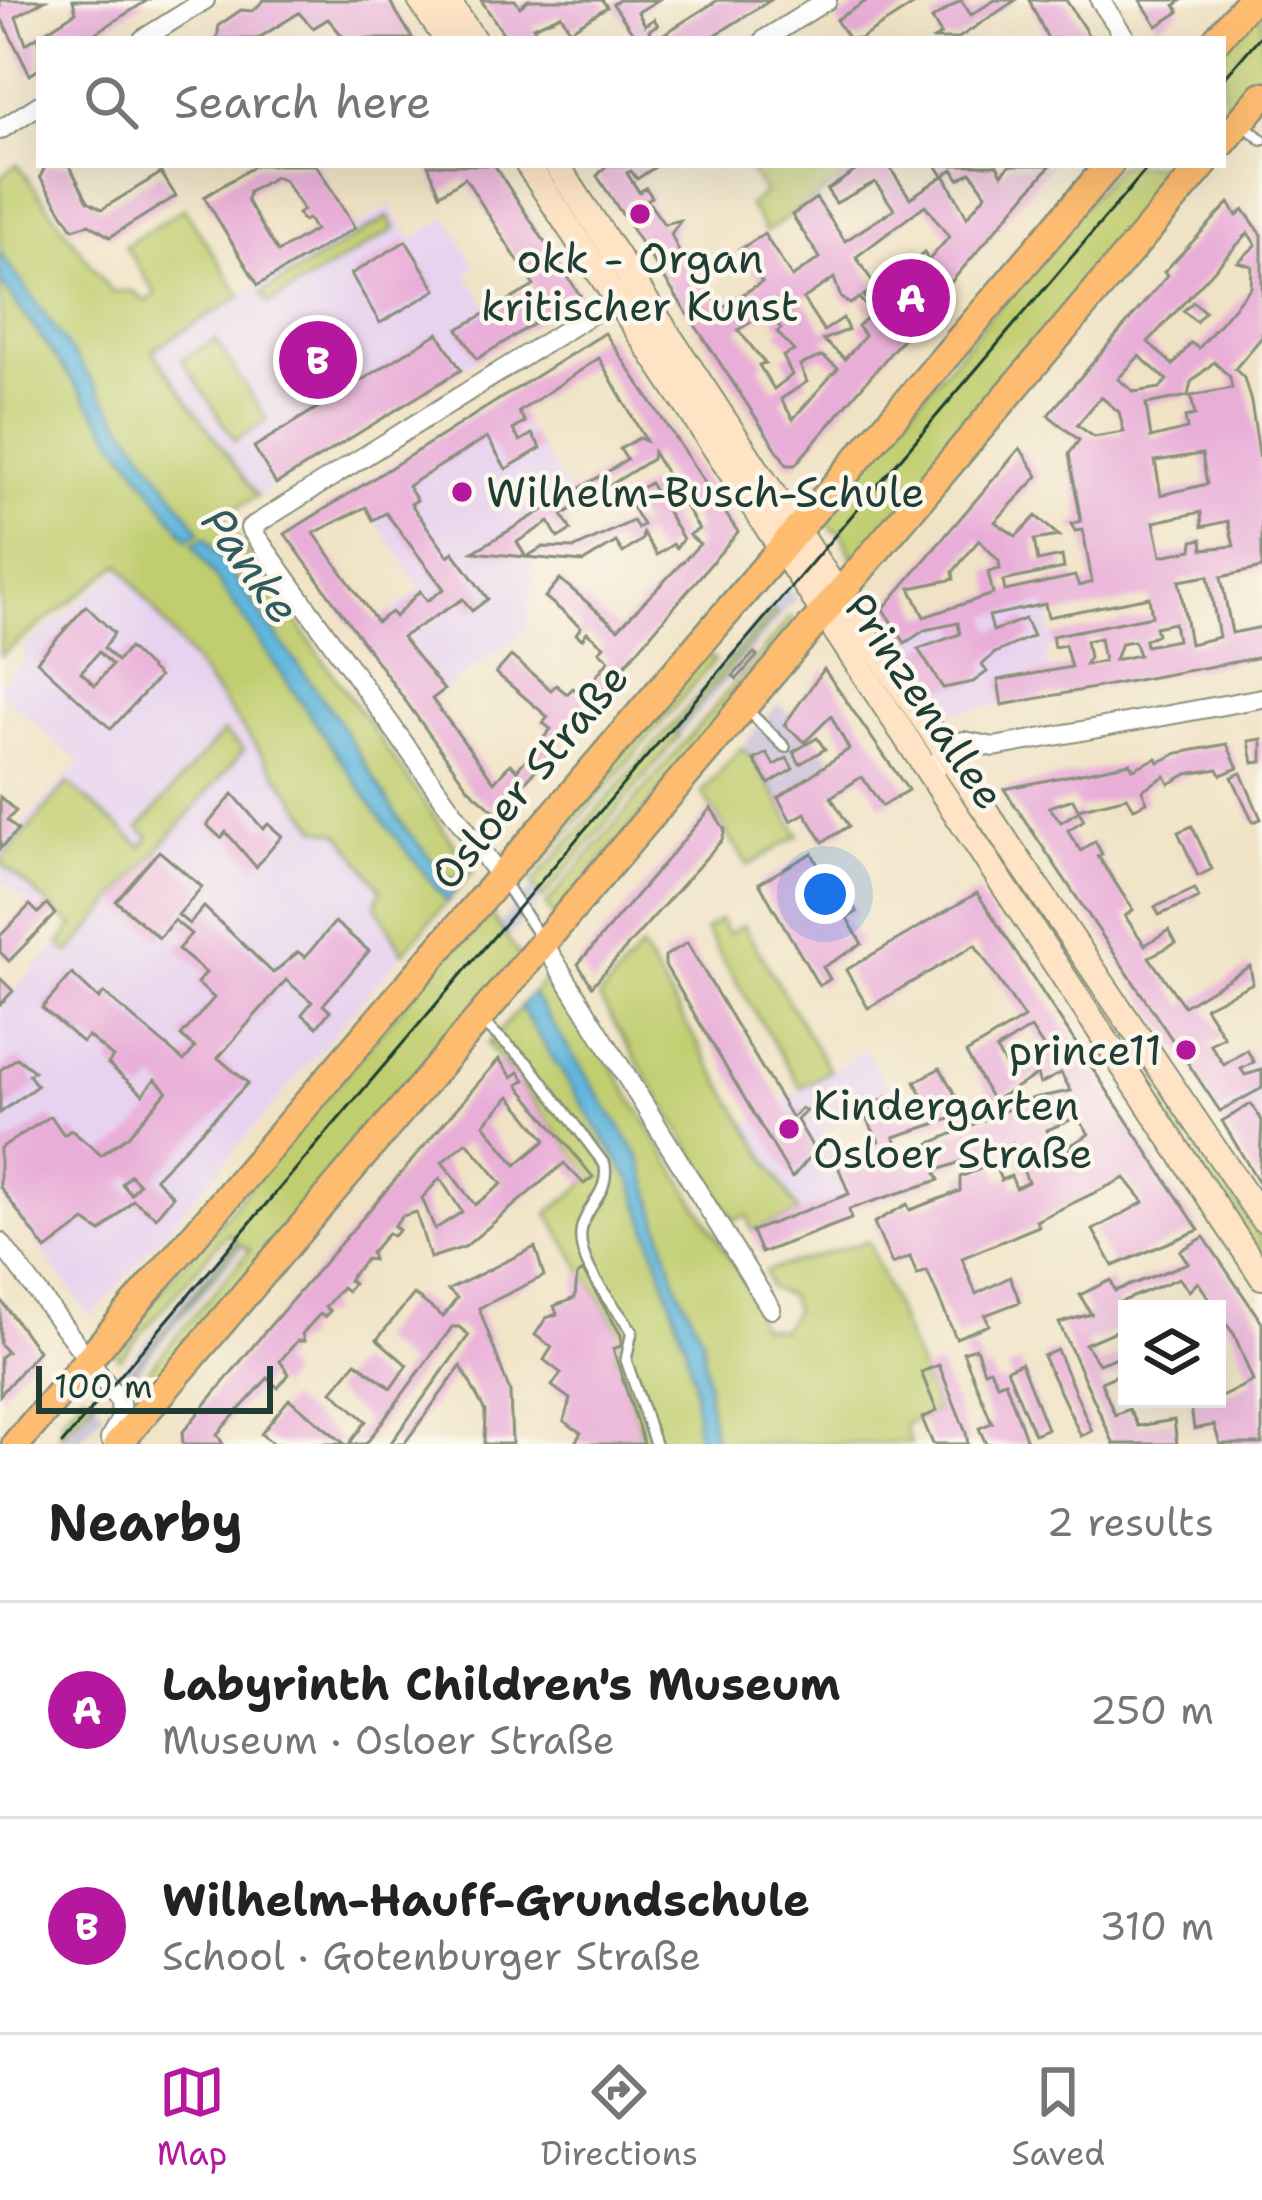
<!DOCTYPE html>
<html lang="en">
<head>
<meta charset="utf-8">
<style>
  :root { --surface:#fff; --page:#f6f6f6; --text:#222; --muted:#767676; --line:#e0e0e0; --accent:#b5179e }
  body { margin:0; font-family:"Shantell Sans",sans-serif; background:var(--page); color:var(--text) }
  .controls { position:absolute; right:36px; bottom:36px; display:grid; overflow:hidden; border-radius:0px; box-shadow:0 12px 48px #0002 }
  .controls button { width:108px; height:108px; display:grid; place-items:center; padding:0; border:0; border-bottom:3px solid var(--line); background:var(--surface); color:var(--text); font:60px sans-serif }
  .scale { position:absolute; left:36px; bottom:30px; width:237px; box-sizing:border-box; padding-left:12px; border:6px solid #1f3d34; border-top:0; font-size:33px; line-height:42px; white-space:nowrap; color:#1f3d34; -webkit-text-stroke:9px #fbf7ec; paint-order:stroke }
  .you { position:absolute; left:825px; top:894px; width:42px; height:42px; margin:-30px; border:9px solid #fff; border-radius:50%; background:#1a73e8; box-shadow:0 0 0 18px #1a73e833 }
  .badge { display:grid; place-items:center; width:78px; height:78px; border-radius:50%; background:var(--accent); color:#fff; font-size:39px; font-weight:700 }
  .pin { position:absolute; translate:-50% -50%; border:6px solid #fff; box-shadow:0 3px 12px #0006 }
  .list { margin:0; padding:0; list-style:none }
  h2 { display:flex; justify-content:space-between; align-items:center; height:156px; margin:0; padding:0 48px; font-size:51px }
  h2 small { font-size:39px; font-weight:400; color:var(--muted) }
  .list li { display:grid; grid-template-columns:78px 1fr auto; gap:36px; align-items:center; box-sizing:border-box; height:216px; padding:0 48px; border-top:3px solid var(--line) }
  .list b { display:block; font-size:45px; white-space:nowrap }
  .list p { margin:0; font-size:39px; white-space:nowrap; color:var(--muted) }
  .list em { font-size:39px; font-style:normal; color:var(--muted) }
  .icon { flex:none; width:66px; height:66px; fill:none; stroke:currentColor; stroke-width:2; stroke-linecap:round; stroke-linejoin:round }
  .map { position:relative; flex:none; width:1262px; height:1444px; overflow:hidden }
  .search { position:absolute; background:var(--surface); box-shadow:0 12px 48px #0002; left:36px; right:36px; top:36px; height:132px; display:flex; align-items:center; gap:30px; box-sizing:border-box; padding:0 42px; border-radius:0px; color:var(--muted); font-size:45px }
  .sheet { height:588px; background:var(--surface) }
  nav { display:flex; justify-content:space-around; align-items:center; box-sizing:border-box; height:168px; border-top:3px solid var(--line); background:var(--surface); font-size:33px; color:var(--muted) }
  nav a { display:grid; justify-items:center; gap:6px }
  nav .on { color:var(--accent) }
  .map>svg:first-child { display:block }
  .built { fill:#e7d2ef }
  .industrial { fill:#c8bfd8 }
  .green { fill:#c1ce6f; stroke:#708652; stroke-width:3 }
  .water { fill:#60b6dd; stroke:#407a88; stroke-width:3 }
  .building { fill:#e9aed8; fill-rule:evenodd }
  .lines { fill:none; stroke-linecap:round; stroke-linejoin:round }
  .service-casing { stroke:#88907c; stroke-width:14 }
  .minor-casing { stroke:#88907c; stroke-width:22 }
  .secondary-casing { stroke:#88907c; stroke-width:28 }
  .primary-casing { stroke:#88907c; stroke-width:32 }
  .service { stroke:#fff; stroke-width:9 }
  .minor { stroke:#fff; stroke-width:18 }
  .secondary { stroke:#fee4c5; stroke-width:24 }
  .primary { stroke:#fdbc6f; stroke-width:27 }
  .tram { stroke:#1f3d34; stroke-width:3 }
  .poi-dot { fill:#b5179e; stroke:#fbf7ec; stroke-width:4.5 }
  .labels { text-anchor:middle; dominant-baseline:central; stroke-width:9; stroke-linejoin:round; paint-order:stroke }
  .poi-label { font-size:42px; fill:#1f3d34; stroke:#fbf7ec; text-anchor:start }
  .street-label { font-size:42px; fill:#1f3d34; stroke:#fbf7ec }
  .water-label { font-size:45px; font-style:italic; fill:#2f5b5e; stroke:#fbf7ec }
</style>
</head>
<body>
<div class="map">
<svg width="1262" height="1444" viewBox="0 0 1262 1444">
  <rect width="100%" height="100%" fill="#fbf7ec"/>
  <filter id="ink" filterUnits="userSpaceOnUse"><feTurbulence type="fractalNoise" baseFrequency=".00833" numOctaves="2"/><feDisplacementMap in="SourceGraphic" scale="24" xChannelSelector="R" yChannelSelector="G"/><feConvolveMatrix kernelMatrix="1 2 1 2 8 2 1 2 1" color-interpolation-filters="sRGB"/></filter>
  <filter id="wash" filterUnits="userSpaceOnUse"><feTurbulence type="fractalNoise" baseFrequency=".004" numOctaves="4" result="noise"/><feDisplacementMap in="SourceGraphic" scale="48" xChannelSelector="R" yChannelSelector="G"/><feGaussianBlur stdDeviation="2.7" result="paint"/><feColorMatrix in="noise" values="0 0 0 0 0 0 0 0 0 0 0 0 0 0 0 0 0 1.4 0 .05"/><feComposite in="paint" operator="in"/></filter>
  <g filter="url(#wash)">
    <rect width="100%" height="100%" fill="#f0e3c5"/>
    <g class="built">
      <polygon points="391,206 411,239 448,217 475,267 466,273 508,340 257,496 151,349"/>
      <polygon points="507,394 570,495 475,551 535,558 529,628 415,712 358,636 421,589 354,488"/>
      <polygon points="123,568 317,828 340,833 381,889 376,905 403,953 91,1318 0,1194 0,1005 72,928 47,904 38,913 0,877 0,849 80,763 0,691 0,684 23,661 24,646"/>
      <polygon points="1045,604 1054,647 1047,649 1050,669 998,680 1002,705 952,712 906,643 925,630"/>
      <polygon points="865,1049 891,1094 824,1132 849,1194 799,1213 747,1125"/>
      <polygon points="1262,1058 1262,1133 1239,1146 1203,1090"/>
    </g>
    <g class="industrial">
      <polygon points="788,586 796,599 786,611 122,1391 113,1379"/>
      <polygon points="778,704 815,734 841,774 785,809 741,748"/>
      <polygon points="95,1400 104,1412 76,1444 63,1438"/>
    </g>
    <g class="green">
      <polygon points="1262,0 1262,85 1223,131 1223,42"/>
      <polygon points="17,164 111,292 133,291 146,302 156,294 125,246 184,208 241,296 152,350 257,496 222,517 473,871 403,953 376,905 381,889 340,833 317,828 120,564 0,656 0,177"/>
      <polygon points="746,165 864,165 766,232 749,205 765,193"/>
      <polygon points="1118,165 1165,165 1182,180 855,563 840,531 834,531 822,514"/>
      <polygon points="388,217 395,229 269,304 262,293"/>
      <polygon points="216,340 267,420 235,441 182,359"/>
      <polygon points="773,611 777,614 675,732 679,736 542,899 532,884"/>
      <polygon points="791,617 798,628 554,917 546,905"/>
      <polygon points="704,651 715,660 528,879 521,867"/>
      <polygon points="223,732 244,750 69,953 59,944 73,926 0,862 68,783 142,847 150,837 139,828"/>
      <polygon points="741,748 754,760 799,835 748,866 702,793"/>
      <polygon points="486,907 520,957 147,1396 137,1383 250,1250 240,1244 131,1372 237,1240 227,1233 120,1359 112,1349"/>
      <polygon points="720,920 728,934 743,925 830,1071 801,1088 705,930"/>
      <polygon points="1059,938 1142,1058 1132,1064 1052,943"/>
      <polygon points="641,948 799,1213 752,1231 747,1215 734,1220 599,998"/>
      <polygon points="553,970 743,1280 760,1326 781,1330 795,1310 789,1296 770,1288 765,1271 868,1241 937,1411 904,1425 911,1444 644,1444 609,1339 618,1329 548,1213 592,1178 488,1044"/>
      <polygon points="1148,1067 1262,1239 1262,1259 1139,1074"/>
      <polygon points="84,1393 95,1400 60,1436 62,1419"/>
    </g>
    <g class="water">
      <polygon points="0,252 200,531 188,540 0,281"/>
      <polygon points="205,537 334,714 405,828 448,879 454,878 458,888 447,902 380,817 193,545"/>
      <polygon points="532,993 641,1159 676,1283 702,1337 714,1444 697,1444 694,1383 684,1341 633,1184 520,1007"/>
    </g>
    <g id="blocks">
      <g class="building">
        <polygon points="0,0 45,0 16,17 26,44 76,12 73,0 148,0 86,39 39,39 39,69 30,75 0,16"/>
        <polygon points="264,0 389,0 413,39 345,39 328,19 313,28 299,13 257,39 217,39 219,25 241,10 253,11"/>
        <polygon points="481,0 515,0 520,7 528,0 602,0 607,7 570,30 561,15 533,27 541,39 507,39"/>
        <polygon points="619,0 658,0 638,12 645,25 654,19 658,25 649,30 655,39 637,39 613,4"/>
        <polygon points="718,0 771,0 709,39 656,39"/>
        <polygon points="868,0 921,0 860,39 849,39 836,20"/>
        <polygon points="961,0 971,15 995,0 1016,0 957,39 934,39 941,34 932,19"/>
        <polygon points="1029,0 1066,0 1091,39 1048,39"/>
        <polygon points="1140,0 1182,0 1175,5 1179,12 1157,26"/>
        <polygon points="46,165 69,165 88,201 102,209 161,173 176,196 110,237 89,224 73,229 40,177"/>
        <path d="M256,165H316L355,228L258,285L204,197ZM275,177L284,180L303,210L298,214L303,221L308,219L315,230L278,252L247,201L249,192Z"/>
        <polygon points="428,165 494,165 580,295 477,359 458,329 534,286 465,178 440,194"/>
        <path d="M607,165H658L637,179L631,171L627,173L639,192L646,188L652,197L647,200L664,224L681,220L671,234L679,252L721,308L762,282L739,250L764,234L792,277L820,258L792,215L816,198L845,241L894,209L875,182L836,203L827,190L864,165H888L910,198L943,176L936,165H997L1002,174L1010,165H1051L795,465H787L597,176ZM953,169L959,179L971,172L986,194L967,217L944,175ZM925,205L949,237L928,261L924,252L875,309L863,296L876,287L856,257ZM834,278L841,298L850,304L859,298L872,313L858,326L865,336L845,359L823,340L848,330L843,318L824,331L803,299ZM769,311L781,329L777,332L794,351L783,356L792,375L774,389L759,365L765,363L738,330ZM822,356L838,368L793,419L781,399L807,382L800,365Z"/>
        <path d="M1229,203L1237,216L1244,210L1262,235V337L1235,369L1244,378L1251,402L1262,473V568L1221,577L1232,633L1262,627V657L1002,705L998,680L1071,667L1065,645L1054,647L1052,636L1152,616L1149,597L1048,617L1045,604L989,616L993,631L1025,619L1033,636L995,653L982,665L987,672L973,682L943,688L918,649L960,634L958,623L925,630L905,643L883,609L1020,448L1038,476L995,522L1016,536L1036,516L1059,536L1034,540L1038,561L1062,556L1064,568L1003,581L1005,591L1075,576L1079,586L1092,582L1083,530L1075,531L1071,524L1081,521L1069,454L1079,440L1048,415L1168,275L1164,272ZM1248,233L1256,245L1238,262L1252,266L1251,287L1199,348L1191,343L1173,365L1148,342ZM1139,356L1167,380L1160,388L1134,392L1118,379ZM1214,362L1230,377L1232,388L1191,396L1195,415L1185,417L1187,429L1151,438L1146,404L1188,396L1191,382ZM1101,397L1119,412L1124,432L1094,437L1077,425ZM1202,454L1207,484L1161,495L1155,461ZM1201,512L1202,527L1228,521L1234,546L1203,549L1202,539L1193,541L1192,550L1161,556L1154,522ZM979,540L999,561L1000,569L988,572L993,594L924,617L910,588L954,579L953,572ZM1208,576L1219,637L1190,644L1179,581ZM1174,623L1177,640L1146,646L1145,640L1157,634L1155,627ZM1100,638L1104,661L1085,665L1089,658L1086,641ZM1134,641L1139,655L1115,660L1121,643Z"/>
        <polygon points="406,241 436,290 380,323 351,274"/>
        <polygon points="1193,302 1205,312 1196,322 1183,311"/>
        <polygon points="438,333 461,370 276,484 254,447"/>
        <path d="M605,333L738,532L498,814L469,789L285,534ZM599,358L646,441L639,438L620,449L627,460L473,552L526,557L583,562L616,542L623,553L642,540L643,533L657,555L673,544L676,548L683,539L650,483L626,497L643,525L638,528L633,521L575,548L543,547L526,557L517,542L549,522L558,538L571,530L562,515L652,459L653,452L699,529L689,535L700,544L618,629L560,579L545,597L581,627L576,634L582,639L587,632L604,646L599,651L609,660L581,695L573,688L567,694L556,685L551,690L511,656L496,673L548,717L543,723L551,729L517,770L510,764L494,782L432,699L444,690L402,637L463,599L472,611L488,599L453,552L448,556L411,504L417,500L408,486L487,437L506,469L541,448L532,434L520,441L513,430L525,422L519,412ZM366,507L373,520L386,513L444,589L427,601L420,591L395,617L391,612L377,622L314,533Z"/>
        <path d="M86,606L114,633L104,648L117,661L129,648L159,677L111,729L37,661ZM99,652L112,665L95,685L81,672Z"/>
        <polygon points="754,653 757,656 737,679 733,676"/>
        <polygon points="824,669 908,790 882,806 862,777 858,779 831,797 849,826 823,842 805,813 791,821 778,798 849,749 831,716 805,742 784,725"/>
        <polygon points="817,738 825,749 800,764 793,752"/>
        <polygon points="1262,739 1262,762 1253,763 1249,741"/>
        <polygon points="1227,744 1238,768 1221,775 1218,769 1187,774 1169,784 1165,776 1142,790 1147,802 1134,808 1127,797 1078,809 1073,799 1049,807 1061,822 1079,811 1084,820 1068,830 1072,838 1081,851 1095,841 1102,854 1098,856 1133,910 1125,916 1145,945 1169,930 1176,943 1149,957 1184,1006 1250,966 1253,983 1205,1007 1224,1037 1210,1044 1224,1065 1247,1050 1254,1062 1241,1069 1245,1075 1262,1070 1262,1088 1220,1111 1004,789 1130,763 1133,769 1157,758 1159,762 1178,753"/>
        <polygon points="767,753 774,765 787,758 793,769 769,784 754,760"/>
        <polygon points="1241,773 1261,819 1253,822 1232,777"/>
        <polygon points="233,794 263,829 268,824 282,836 256,867 226,832 221,838 207,825"/>
        <polygon points="0,797 16,811 7,820 18,830 0,849"/>
        <polygon points="711,808 725,830 722,840 592,986 578,964"/>
        <polygon points="1192,826 1212,869 1198,876 1178,832"/>
        <path d="M159,851L202,887L178,915L189,924L204,907L273,973L298,952L305,957L335,922L369,951L323,1005L330,1011L317,1027L302,1014L312,1002L286,980L218,1058L248,1083L155,1178L173,1196L156,1217L133,1200L101,1232L85,1221L46,1250L0,1187V1148L51,1116L64,1135L71,1130L101,1155L128,1136L167,1091L155,1079L143,1094L108,1064L113,1057L88,1036L82,1042L42,1008L72,974L99,999L104,993L184,1061L195,1048L181,1036L214,998L197,983L206,973L178,949L191,934L174,920L159,938L116,901ZM130,1175L139,1184L131,1194L122,1184Z"/>
        <polygon points="812,853 828,886 837,880 857,912 847,918 862,944 823,967 830,979 819,986 759,883"/>
        <polygon points="1195,889 1199,898 1159,915 1155,907"/>
        <path d="M977,893L1199,1230L1113,1266L1093,1230L1144,1202L1125,1178L1036,1221L1039,1226L962,1258L976,1294L1010,1277L1020,1302L985,1315L989,1325L956,1338L927,1271L917,1275L910,1257L892,1264L874,1223L907,1204L910,1210L960,1191V1177L994,1163L1001,1180L1011,1176L1016,1188L1028,1182L1012,1143L935,1171L939,1180L849,1209L851,1219L761,1253L752,1231L849,1194L834,1156L879,1141L862,1111L887,1097L900,1120L931,1111L915,1082L940,1068L966,1114L894,1137L897,1144L885,1150L890,1161L1034,1098L1071,1091L1061,1073L1040,1084L1037,1075L993,1101L966,1053L1024,1018L975,945L868,1008L846,970ZM1031,1028L1048,1054L1012,1075L996,1050ZM1077,1117L1089,1134L1068,1147L1073,1155L1061,1163L1047,1130Z"/>
        <polygon points="47,904 55,914 9,961 0,952 0,936 30,905 38,913"/>
        <polygon points="687,943 792,1118 801,1108 806,1111 797,1120 815,1151 792,1178 665,965 665,956"/>
        <polygon points="0,978 13,991 0,1005"/>
        <polygon points="17,1058 34,1071 29,1075 37,1086 0,1113 0,1070"/>
        <path d="M499,1059L512,1077L519,1072L525,1080L518,1085L593,1177L584,1184L564,1163L465,1247L430,1258L416,1212L402,1216L394,1226L399,1230L393,1236L388,1233L371,1253L373,1260L366,1259L348,1280L353,1284L347,1291L342,1287L325,1307L330,1311L324,1317L320,1314L302,1334L304,1341H297L280,1361L289,1374L278,1388L268,1378L217,1434L223,1444H183L182,1433L263,1334ZM510,1096L546,1140L516,1165L484,1124ZM467,1142L502,1184L475,1205L442,1162ZM440,1178L462,1212L435,1229L422,1198Z"/>
        <polygon points="1251,1104 1262,1121 1259,1183 1222,1121"/>
        <polygon points="1204,1237 1262,1323 1262,1444 1220,1444 1214,1425 1194,1429 1190,1399 1217,1399 1253,1381 1234,1334 1224,1321 1217,1323 1217,1309 1182,1309 1210,1300 1198,1282 1189,1291 1179,1278 1118,1303 1127,1326 1085,1344 1099,1364 1127,1353 1127,1371 1101,1382 1115,1415 1129,1409 1138,1426 1174,1420 1177,1444 1114,1444 1059,1323 1091,1314 1080,1295 1111,1280 1115,1291 1188,1263 1180,1251"/>
        <polygon points="535,1247 544,1276 479,1308 510,1392 512,1444 484,1444 485,1411 461,1366 404,1444 390,1444 469,1335 459,1327 452,1327 366,1444 349,1444 366,1421 332,1391 356,1362 391,1388 407,1365 377,1339 414,1294 443,1317 457,1298 448,1290"/>
        <polygon points="583,1271 621,1335 621,1346 613,1349 644,1444 574,1444 581,1433 564,1421 570,1399 552,1386 561,1373 544,1360 552,1347 535,1335 546,1318 557,1314 554,1306 575,1298 577,1275"/>
        <polygon points="0,1299 38,1351 0,1395 0,1357 7,1352 0,1344"/>
        <polygon points="976,1348 984,1371 990,1369 997,1384 1005,1381 1028,1444 986,1444 979,1428 992,1423 963,1352"/>
        <polygon points="1057,1350 1092,1431 1081,1436 1043,1356"/>
        <polygon points="1021,1363 1047,1429 1034,1434 1007,1369"/>
        <polygon points="939,1365 966,1433 968,1444 933,1444 922,1418 937,1411 921,1372"/>
        <polygon points="289,1399 345,1444 274,1444 261,1434"/>
      </g>
    </g>
  </g>
  <g filter="url(#ink)">
    <use href="#blocks" fill-opacity="0" stroke="#88907c" stroke-width="3"/>
    <g class="lines">
      <g class="service-casing">
        <g id="service">
          <polyline points="1243,124 1262,140"/>
          <polyline points="746,709 785,747"/>
          <polyline points="502,880 539,936"/>
          <path d="M480,1020L529,1064L605,1165C609,1193 589,1202 582,1227C573,1261 614,1304 632,1331L626,1360L655,1444"/>
        </g>
      </g>
      <g class="minor-casing">
        <g id="minor">
          <polyline points="1100,0 1126,39"/>
          <polyline points="143,39 205,0"/>
          <polyline points="765,39 827,0"/>
          <polyline points="0,130 39,105"/>
          <polyline points="933,779 944,747 964,741 994,747 1262,698"/>
          <polyline points="499,876 250,528 617,298"/>
          <polyline points="544,944 771,1309"/>
          <polyline points="0,1242 120,1402 121,1418 110,1439"/>
        </g>
      </g>
      <g class="secondary-casing">
        <g id="secondary">
          <polyline points="420,0 446,39"/>
          <polyline points="447,0 473,39"/>
          <polyline points="528,165 1262,1277"/>
          <polyline points="557,165 838,593 1262,1219"/>
        </g>
      </g>
      <g class="primary-casing">
        <g id="primary">
          <polyline points="1217,39 1250,0"/>
          <polyline points="1223,142 1262,96"/>
          <polyline points="16,1444 1109,165"/>
          <polyline points="118,1444 1203,165"/>
        </g>
      </g>
      <use href="#service" class="service"/>
      <use href="#minor" class="minor"/>
      <use href="#secondary" class="secondary"/>
      <use href="#primary" class="primary"/>
      <g class="tram">
        <polyline points="1223,80 1262,34"/>
        <polyline points="62,1444 1150,165"/>
      </g>
    </g>
  </g>
  <g class="poi-dot">
    <circle cx="640" cy="214" r="12"/>
    <circle cx="462" cy="492" r="12"/>
    <circle cx="1186" cy="1050" r="12"/>
    <circle cx="789" cy="1129" r="12"/>
  </g>
  <g class="labels">
    <g class="poi-label">
      <text x="640" y="258" text-anchor="middle">okk - Organ<tspan x="640" dy="48">kritischer Kunst</tspan></text>
      <text x="486" y="492">Wilhelm-Busch-Schule</text>
      <text x="1162" y="1050" text-anchor="end">prince11</text>
      <text x="813" y="1105">Kindergarten<tspan x="813" dy="48">Osloer Straße</tspan></text>
    </g>
    <g class="street-label">
      <text transform="translate(925 701) rotate(56)">Prinzenallee</text>
      <text transform="translate(529 776) rotate(-50)">Osloer Straße</text>
    </g>
    <g class="water-label">
      <text transform="translate(251 565) rotate(54)">Panke</text>
    </g>
  </g>
</svg>
<div class="controls">
<button><svg class="icon" aria-label="layers" viewBox="0 0 24 24"><path d="M12 4l9 5-9 5-9-5zM3 14l9 5 9-5"/></svg></button>
</div>
<div class="scale">100 m</div>
<div class="you"></div>
<div class="pin badge" style="left:911px;top:298px">A</div>
<div class="pin badge" style="left:318px;top:360px">B</div>
<div class="search"><svg class="icon" aria-label="search" viewBox="0 0 24 24"><circle cx="10" cy="10" r="6"/><path d="M15 15l6 6"/></svg>Search here</div>
</div>
<section class="sheet">
<h2>Nearby<small>2 results</small></h2>
<ul class="list">
<li><span class="badge">A</span><div><b>Labyrinth Children's Museum</b><p>Museum · Osloer Straße</p></div><em>250 m</em></li>
<li><span class="badge">B</span><div><b>Wilhelm-Hauff-Grundschule</b><p>School · Gotenburger Straße</p></div><em>310 m</em></li>
</ul>
</section>
<nav>
<a class="on"><svg class="icon" aria-label="map" viewBox="0 0 24 24"><path d="M3 6l6-2 6 2 6-2v14l-6 2-6-2-6 2zM9 4v14M15 6v14"/></svg>Map</a>
<a><svg class="icon" aria-label="directions" viewBox="0 0 24 24"><path d="M12 3l9 9-9 9-9-9zM9 14v-3h6M13 9l2 2-2 2"/></svg>Directions</a>
<a><svg class="icon" aria-label="saved" viewBox="0 0 24 24"><path d="M7 4h10v16l-5-4-5 4z"/></svg>Saved</a>
</nav>
</body>
</html>
